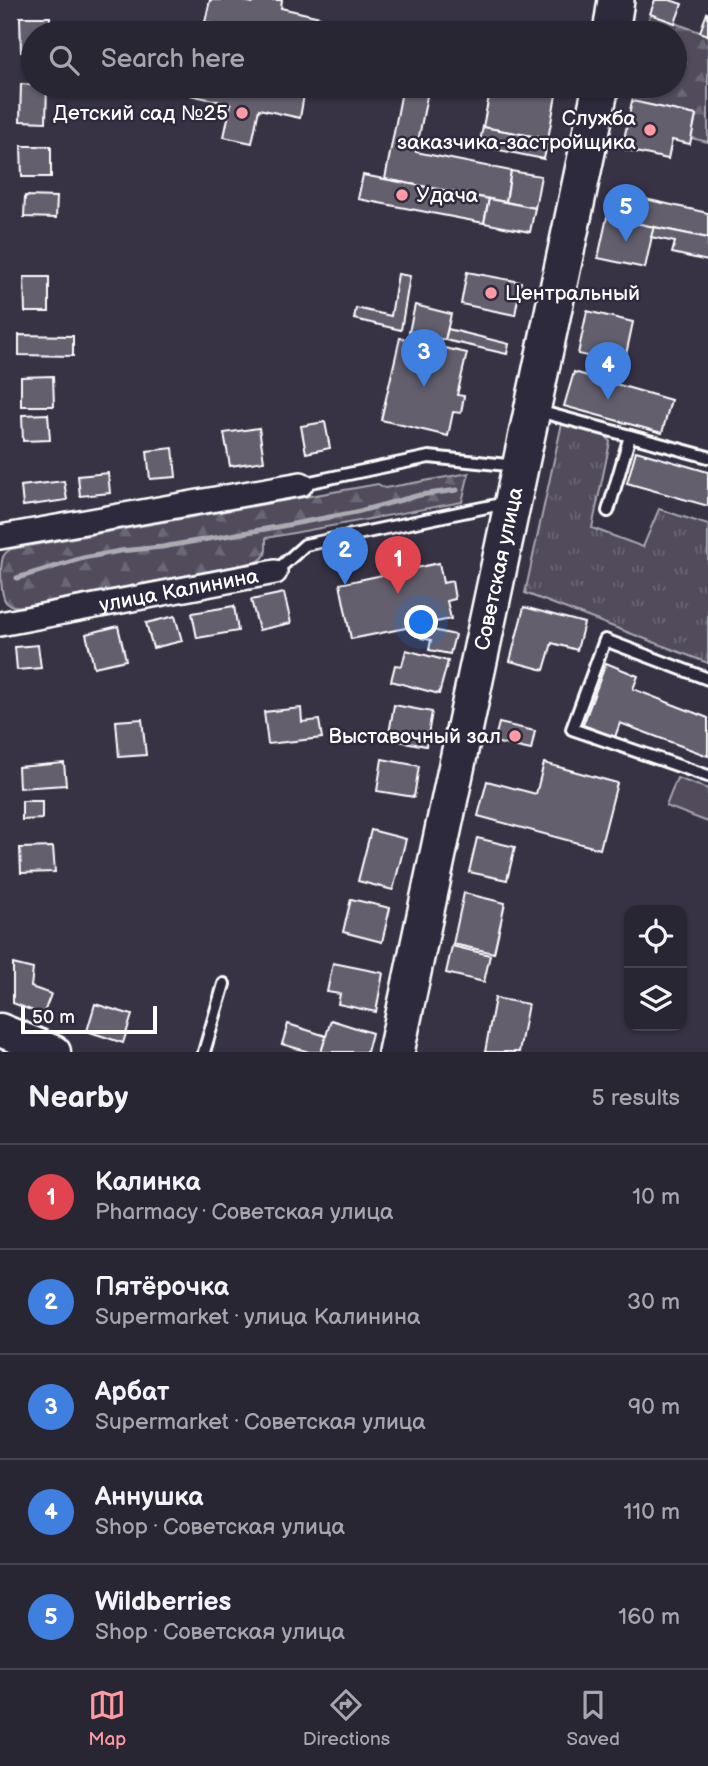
<!DOCTYPE html>
<html lang="en">
<head>
<meta charset="utf-8">
<style>
  :root { --surface:#292634; --page:#312e3c; --text:#f1f3f6; --muted:#a5a5ac; --line:#45434f; --accent:#ff9aa2 }
  body { margin:0; font-family:"Balsamiq Sans",sans-serif; background:var(--page); color:var(--text) }
  .controls { position:absolute; right:21px; bottom:21px; display:grid; overflow:hidden; border-radius:14px; box-shadow:0 2px 5px #0004 }
  .controls button { width:63px; height:63px; display:grid; place-items:center; padding:0; border:0; border-bottom:2px solid var(--line); background:var(--surface); color:var(--text); font:35px sans-serif }
  .scale { position:absolute; left:21px; bottom:18px; width:136px; box-sizing:border-box; padding-left:7px; border:4px solid #fff; border-top:0; font-size:19px; line-height:24px; white-space:nowrap; color:#fff; -webkit-text-stroke:5px #2f2a3d; paint-order:stroke }
  .you { position:absolute; left:422px; top:623px; width:24px; height:24px; margin:-18px; border:5px solid #fff; border-radius:50%; background:#1a73e8; box-shadow:0 0 0 10px #1a73e833 }
  .badge { display:grid; place-items:center; width:46px; height:46px; border-radius:50%; background:var(--accent); color:#fff; font-size:23px; font-weight:700 }
  .pin { position:absolute; translate:-50% -58px; filter:drop-shadow(0 2px 4px #0008) }
  .pin::after { content:''; position:absolute; top:37px; width:24px; height:21px; background:inherit; clip-path:polygon(0 0,100% 0,50% 100%) }
  .list { margin:0; padding:0; list-style:none }
  h2 { display:flex; justify-content:space-between; align-items:center; height:91px; margin:0; padding:0 28px; font-size:30px }
  h2 small { font-size:23px; font-weight:400; color:var(--muted) }
  .list li { display:grid; grid-template-columns:46px 1fr auto; gap:21px; align-items:center; box-sizing:border-box; height:105px; padding:0 28px; border-top:2px solid var(--line) }
  .list b { display:block; font-size:26px; white-space:nowrap }
  .list p { margin:0; font-size:23px; white-space:nowrap; color:var(--muted) }
  .list em { font-size:23px; font-style:normal; color:var(--muted) }
  .icon { flex:none; width:38px; height:38px; fill:none; stroke:currentColor; stroke-width:2; stroke-linecap:round; stroke-linejoin:round }
  .map { position:relative; flex:none; width:708px; height:1052px; overflow:hidden }
  .search { position:absolute; background:var(--surface); box-shadow:0 2px 5px #0004; left:21px; right:21px; top:21px; height:77px; display:flex; align-items:center; gap:18px; box-sizing:border-box; padding:0 24px; border-radius:38px; color:var(--muted); font-size:26px }
  .sheet { height:616px; background:var(--surface) }
  nav { display:flex; justify-content:space-around; align-items:center; box-sizing:border-box; height:98px; border-top:2px solid var(--line); background:var(--surface); font-size:19px; color:var(--muted) }
  nav a { display:grid; justify-items:center; gap:4px }
  nav .on { color:var(--accent) }
  .map>svg:first-child { display:block }
  .grass { fill:url(#grass-tufts); stroke:#a8a6ae; stroke-width:2 }
  .forest { fill:url(#forest-firs); stroke:#a8a6ae; stroke-width:2 }
  .green { fill:#514c5c; stroke:#a8a6ae; stroke-width:2 }
  .lines { fill:none; stroke-linecap:round; stroke-linejoin:round }
  .stream { stroke:#adabb2; stroke-width:5 }
  .building { fill:#635f6d; stroke:#fff; stroke-width:2 }
  .lane-casing { stroke:#fff; stroke-width:16 }
  .street-casing { stroke:#fff; stroke-width:28 }
  .secondary-casing { stroke:#fff; stroke-width:37 }
  .primary-casing { stroke:#fff; stroke-width:40 }
  .lane { stroke:#2f2a3d; stroke-width:10 }
  .street { stroke:#2f2a3d; stroke-width:23 }
  .secondary { stroke:#2f2a3d; stroke-width:32 }
  .primary { stroke:#2f2a3d; stroke-width:35 }
  .poi-dot { fill:#ff9aa2; stroke:#2f2a3d; stroke-width:2.5 }
  .labels { text-anchor:middle; dominant-baseline:central; stroke-width:5; stroke-linejoin:round; paint-order:stroke }
  .poi-label { font-size:21px; fill:#fff; stroke:#2f2a3d; text-anchor:end }
  .street-label { font-size:21px; fill:#fff; stroke:#2f2a3d }
</style>
</head>
<body>
<div class="map">
<svg width="708" height="1052" viewBox="0 0 708 1052">
  <defs>
    <pattern id="grass-tufts" width="24" height="20" patternUnits="userSpaceOnUse" patternTransform="scale(1.75)"><rect width="24" height="20" fill="#514c5c"/><path d="M3 7l-1-3M5 7V3M7 7l1-3M15 17l-1-3M17 17v-4M19 17l1-3" fill="none" stroke="#6b6774"/></pattern>
    <pattern id="forest-firs" width="22" height="20" patternUnits="userSpaceOnUse" patternTransform="scale(1.75)"><rect width="22" height="20" fill="#514c5c"/><path d="M5 1l3.5 6h-7zM16 11l3.5 6h-7z" fill="#6b6774"/></pattern>
  </defs>
  <rect width="100%" height="100%" fill="#373345"/>
  <filter id="ink" filterUnits="userSpaceOnUse"><feTurbulence type="fractalNoise" baseFrequency=".0143" numOctaves="2"/><feDisplacementMap in="SourceGraphic" scale="14" xChannelSelector="R" yChannelSelector="G"/><feConvolveMatrix kernelMatrix="1 2 1 2 8 2 1 2 1" color-interpolation-filters="sRGB"/></filter>
  <g filter="url(#ink)">
    <polygon class="grass" points="562,423 606,435 610,442 592,528 643,547 659,509 708,525 708,663 525,593"/>
    <g class="forest">
      <polygon points="650,14 708,35 708,142 691,138 696,115 632,101 635,86 675,86 675,33 646,33"/>
      <path d="M469,473L462,502L266,538C266,550 268,556 257,562L24,606C18,607 12,607 7,603C0,597 0,566 3,557C5,553 6,552 11,549L378,484L385,488Z"/>
    </g>
    <polygon class="green" points="677,778 708,789 708,822 666,806"/>
    <g class="lines">
      <polyline class="stream" points="17,578 83,558 120,551 162,547 277,527 356,512 420,495 457,490"/>
    </g>
    <g class="building">
      <polygon points="210,0 239,0 253,3 253,0 282,0 281,8 320,17 317,33 246,33 246,31 205,22"/>
      <polygon points="655,0 670,0 682,4 675,23 650,14"/>
      <polygon points="707,13 708,14 708,35 700,32"/>
      <polygon points="20,17 50,17 50,33 33,33 33,52 21,52"/>
      <polygon points="21,84 47,86 46,122 20,121"/>
      <polygon points="192,86 288,86 305,89 300,118 259,109 252,143 224,137 231,104 190,95"/>
      <polygon points="403,86 429,86 416,152 511,171 506,202 385,179"/>
      <polygon points="491,86 509,86 556,95 548,139 483,127"/>
      <polygon points="632,101 696,115 690,144 672,140 668,159 622,149"/>
      <polygon points="483,127 548,139 544,159 479,146"/>
      <polygon points="21,146 51,146 51,177 22,177"/>
      <polygon points="511,171 541,176 535,208 506,202"/>
      <polygon points="363,175 489,199 484,223 358,199"/>
      <polygon points="25,196 57,197 56,218 24,217"/>
      <polygon points="636,197 708,213 708,238 630,222"/>
      <polygon points="489,199 535,208 530,232 484,223"/>
      <polygon points="607,217 654,227 645,268 598,258"/>
      <polygon points="654,227 708,238 708,261 672,253 675,242 651,237"/>
      <polygon points="467,272 521,282 515,315 461,304"/>
      <polygon points="398,274 410,276 401,330 354,319 356,308 391,316"/>
      <polygon points="24,277 49,277 49,312 25,312"/>
      <polygon points="415,305 451,314 445,340 409,332"/>
      <polygon points="587,311 633,322 624,364 578,354"/>
      <polygon points="448,329 509,344 507,354 445,340"/>
      <polygon points="19,335 73,336 73,356 19,355"/>
      <polygon points="400,338 467,353 457,395 464,396 461,413 453,412 448,436 381,420"/>
      <polygon points="574,372 671,400 662,433 564,406"/>
      <polygon points="53,376 54,406 21,406 21,377"/>
      <polygon points="48,414 50,440 23,441 22,415"/>
      <polygon points="325,422 330,448 306,453 301,426"/>
      <polygon points="259,428 264,461 230,466 224,433"/>
      <polygon points="173,448 176,477 150,479 147,451"/>
      <polygon points="636,451 708,472 708,506 627,483"/>
      <polygon points="108,473 110,493 80,496 78,476"/>
      <polygon points="64,481 67,500 23,506 21,486"/>
      <polygon points="439,563 443,583 452,581 455,599 447,601 451,619 351,639 340,584"/>
      <polygon points="284,593 291,623 259,630 251,600"/>
      <polygon points="234,606 238,631 197,638 192,613"/>
      <polygon points="524,607 584,623 577,650 552,643 544,670 510,661"/>
      <polygon points="175,616 182,641 153,648 146,623"/>
      <polygon points="118,626 126,660 94,667 86,634"/>
      <polygon points="424,628 455,635 450,654 429,650 431,640 421,638"/>
      <polygon points="38,645 41,668 17,670 15,647"/>
      <polygon points="406,650 448,661 439,694 391,681 395,665 402,666"/>
      <polygon points="606,663 638,676 633,689 708,718 708,756 620,723 615,737 583,725"/>
      <polygon points="394,705 432,712 426,746 388,739"/>
      <polygon points="301,708 302,722 319,720 322,738 268,744 264,712"/>
      <polygon points="142,719 146,755 119,757 116,721"/>
      <polygon points="499,723 535,731 531,750 494,742"/>
      <polygon points="382,759 419,766 414,797 377,791"/>
      <polygon points="64,763 66,785 19,788 18,767"/>
      <polygon points="544,763 617,783 600,849 478,816 487,781 536,794"/>
      <polygon points="22,801 42,801 42,819 22,820"/>
      <polygon points="371,830 406,839 393,890 358,881"/>
      <polygon points="477,838 515,847 507,880 469,872"/>
      <polygon points="53,847 55,872 21,873 20,848"/>
      <polygon points="464,893 505,903 494,953 453,944"/>
      <polygon points="351,899 390,908 382,942 343,932"/>
      <polygon points="452,946 490,955 484,982 446,973"/>
      <polygon points="333,963 383,973 376,1012 338,1004 340,994 327,992"/>
      <polygon points="13,964 33,969 31,987 51,994 43,1015 13,1003"/>
      <polygon points="495,998 528,1004 519,1052 485,1052"/>
      <polygon points="95,1004 132,1015 123,1043 87,1031"/>
      <polygon points="331,1020 372,1033 367,1052 321,1052"/>
      <polygon points="288,1024 326,1036 321,1052 309,1052 282,1044"/>
    </g>
    <g class="lines">
      <g class="lane-casing">
        <g id="lane">
          <polyline points="538,411 708,457"/>
          <polyline points="301,484 429,457 517,466"/>
          <polyline points="608,511 630,436"/>
          <polyline points="275,572 305,545 506,503"/>
          <polyline points="708,679 605,640 572,729 708,776"/>
          <polyline points="204,1052 224,984"/>
        </g>
      </g>
      <g class="street-casing">
        <g id="street">
          <polyline points="0,537 301,484"/>
          <path id="s1" d="M0,624L275,572"/>
        </g>
      </g>
      <g class="secondary-casing">
        <polyline id="secondary" points="0,1030 54,1052"/>
      </g>
      <g class="primary-casing">
        <g id="primary">
          <polyline points="611,33 616,0"/>
          <path id="s2" d="M396,1052L601,86"/>
        </g>
      </g>
      <use href="#lane" class="lane"/>
      <use href="#street" class="street"/>
      <use href="#secondary" class="secondary"/>
      <use href="#primary" class="primary"/>
    </g>
  </g>
  <g class="poi-dot">
    <circle cx="242" cy="113" r="7"/>
    <circle cx="650" cy="130" r="7"/>
    <circle cx="402" cy="195" r="7"/>
    <circle cx="491" cy="293" r="7"/>
    <circle cx="515" cy="736" r="7"/>
  </g>
  <g class="labels">
    <g class="poi-label">
      <text x="228" y="113">Детский сад №25</text>
      <text x="636" y="118">Служба<tspan x="636" dy="24">заказчика-застройщика</tspan></text>
      <text x="416" y="195" text-anchor="start">Удача</text>
      <text x="505" y="293" text-anchor="start">Центральный</text>
      <text x="501" y="736">Выставочный зал</text>
    </g>
    <g class="street-label">
      <text stroke="none"><textPath href="#s2" startOffset="494">Советская улица</textPath></text>
      <text stroke="none"><textPath href="#s1" startOffset="182">улица Калинина</textPath></text>
    </g>
  </g>
</svg>
<div class="controls">
<button><svg class="icon" aria-label="locate" viewBox="0 0 24 24"><circle cx="12" cy="12" r="6"/><path d="M12 2v4M12 18v4M2 12h4M18 12h4"/></svg></button>
<button><svg class="icon" aria-label="layers" viewBox="0 0 24 24"><path d="M12 4l9 5-9 5-9-5zM3 14l9 5 9-5"/></svg></button>
</div>
<div class="scale">50 m</div>
<div class="you"></div>
<div class="pin badge" style="left:398px;top:594px;background:#e0444e">1</div>
<div class="pin badge" style="left:345px;top:585px;background:#3f7fe0">2</div>
<div class="pin badge" style="left:424px;top:387px;background:#3f7fe0">3</div>
<div class="pin badge" style="left:608px;top:400px;background:#3f7fe0">4</div>
<div class="pin badge" style="left:626px;top:242px;background:#3f7fe0">5</div>
<div class="search"><svg class="icon" aria-label="search" viewBox="0 0 24 24"><circle cx="10" cy="10" r="6"/><path d="M15 15l6 6"/></svg>Search here</div>
</div>
<section class="sheet">
<h2>Nearby<small>5 results</small></h2>
<ul class="list">
<li><span class="badge" style="background:#e0444e">1</span><div><b>Калинка</b><p>Pharmacy · Советская улица</p></div><em>10 m</em></li>
<li><span class="badge" style="background:#3f7fe0">2</span><div><b>Пятёрочка</b><p>Supermarket · улица Калинина</p></div><em>30 m</em></li>
<li><span class="badge" style="background:#3f7fe0">3</span><div><b>Арбат</b><p>Supermarket · Советская улица</p></div><em>90 m</em></li>
<li><span class="badge" style="background:#3f7fe0">4</span><div><b>Аннушка</b><p>Shop · Советская улица</p></div><em>110 m</em></li>
<li><span class="badge" style="background:#3f7fe0">5</span><div><b>Wildberries</b><p>Shop · Советская улица</p></div><em>160 m</em></li>
</ul>
</section>
<nav>
<a class="on"><svg class="icon" aria-label="map" viewBox="0 0 24 24"><path d="M3 6l6-2 6 2 6-2v14l-6 2-6-2-6 2zM9 4v14M15 6v14"/></svg>Map</a>
<a><svg class="icon" aria-label="directions" viewBox="0 0 24 24"><path d="M12 3l9 9-9 9-9-9zM9 14v-3h6M13 9l2 2-2 2"/></svg>Directions</a>
<a><svg class="icon" aria-label="saved" viewBox="0 0 24 24"><path d="M7 4h10v16l-5-4-5 4z"/></svg>Saved</a>
</nav>
</body>
</html>
